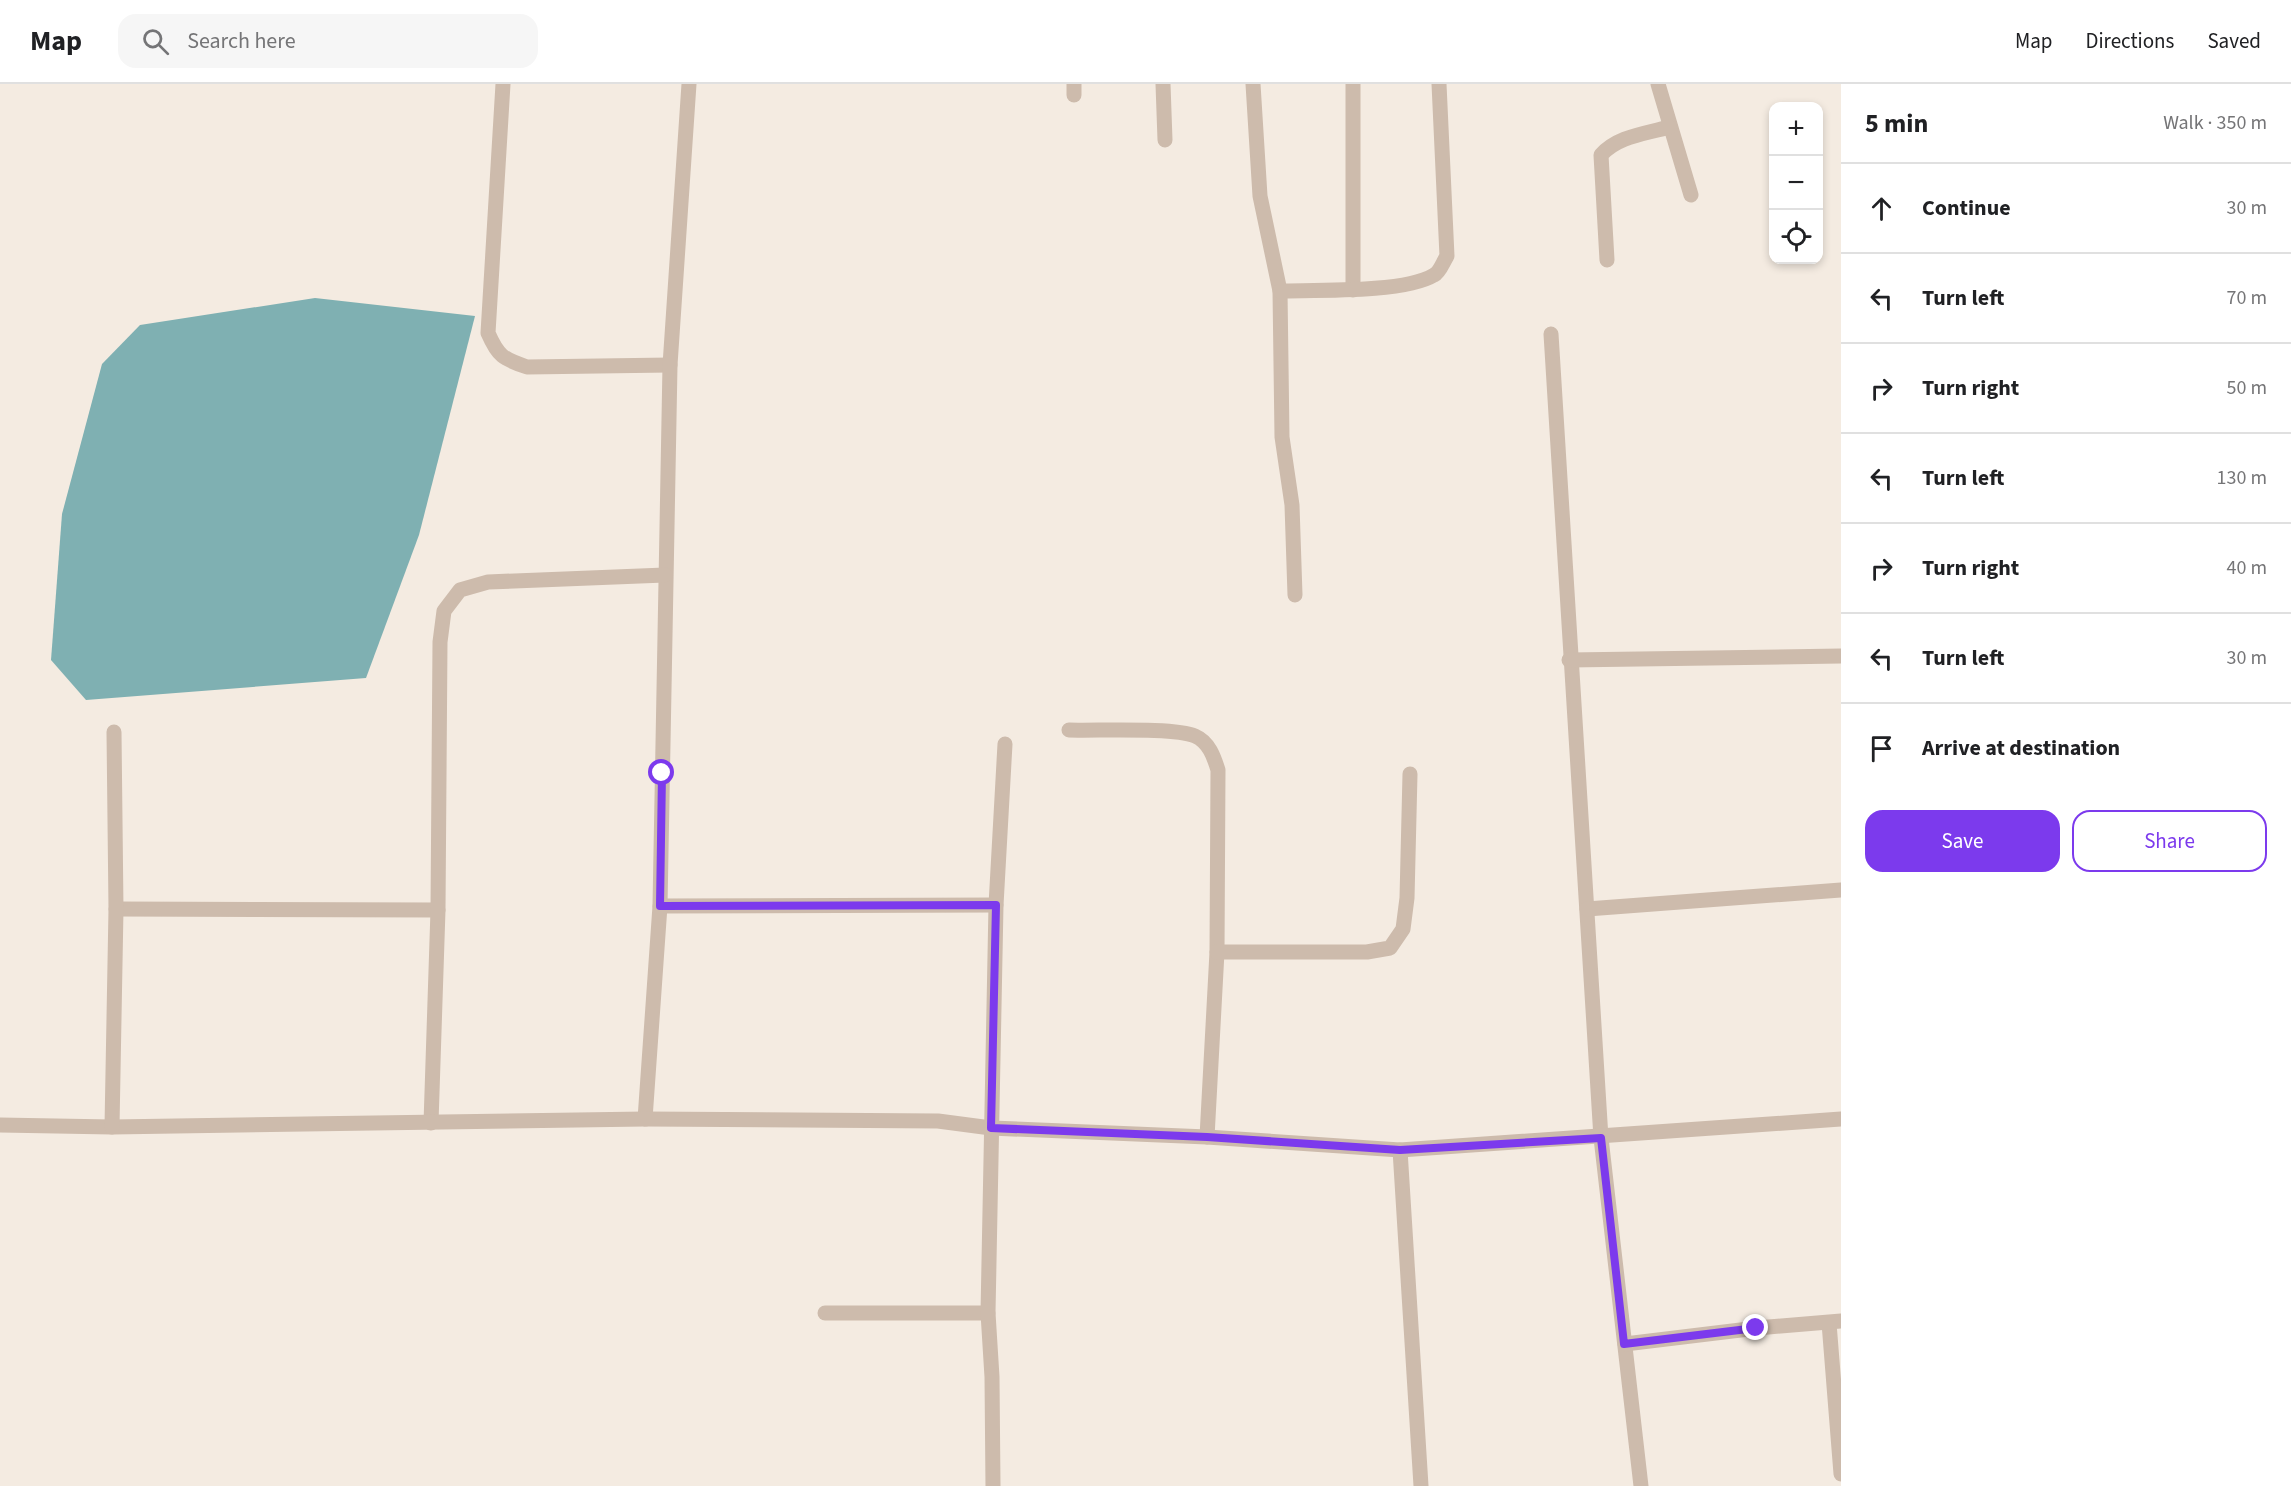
<!DOCTYPE html>
<html lang="en">
<head>
<meta charset="utf-8">
<style>
  :root { --surface:#fff; --page:#f6f6f6; --text:#202124; --muted:#757577; --line:#e0e0e0; --accent:#7c3aed }
  body { margin:0; font-family:"Source Sans 3",sans-serif; background:var(--page); color:var(--text) }
  .controls { position:absolute; right:18px; top:18px; display:grid; overflow:hidden; border-radius:12px; box-shadow:0 3px 9px #0003 }
  .controls button { width:54px; height:54px; display:grid; place-items:center; padding:0; border:0; border-bottom:2px solid var(--line); background:var(--surface); color:var(--text); font:30px sans-serif }
  .stop { position:absolute; width:18px; height:18px; margin:-14px; border:4px solid #7c3aed; border-radius:50%; background:#fff }
  .stop.end { background:#7c3aed; border-color:#fff; box-shadow:0 2px 6px #0008 }
  .list { margin:0; padding:0; list-style:none }
  h2 { display:flex; justify-content:space-between; align-items:center; height:78px; margin:0; padding:0 24px; font-size:26px }
  h2 small { font-size:20px; font-weight:400; color:var(--muted) }
  .list li { display:grid; grid-template-columns:39px 1fr auto; gap:18px; align-items:center; box-sizing:border-box; height:90px; padding:0 24px; border-top:2px solid var(--line) }
  .list b { display:block; font-size:22px; white-space:nowrap }
  .list em { font-size:20px; font-style:normal; color:var(--muted) }
  .actions { display:flex; gap:12px; padding:18px 24px }
  .actions a { flex:1; padding:14px 0; border:2px solid var(--accent); border-radius:18px; text-align:center; font-size:21px; color:var(--accent) }
  .actions .main { background:var(--accent); color:#fff }
  .icon { flex:none; width:33px; height:33px; fill:none; stroke:currentColor; stroke-width:2; stroke-linecap:round; stroke-linejoin:round }
  .map { position:relative; flex:none; width:1841px; height:1402px; overflow:hidden }
  header { display:flex; align-items:center; gap:36px; box-sizing:border-box; height:84px; padding:0 30px; background:var(--surface); border-bottom:2px solid var(--line) }
  header strong { font-size:28px }
  nav { display:flex; gap:33px; margin-inline-start:auto; font-size:21px }
  .search { width:420px; height:54px; background:var(--page); display:flex; align-items:center; gap:15px; box-sizing:border-box; padding:0 21px; border-radius:18px; color:var(--muted); font-size:22px }
  main { display:flex }
  aside { flex:1; background:var(--surface) }
  .map>svg:first-child { display:block }
  .water { fill:#7fb0b2 }
  .lines { fill:none; stroke-linecap:round; stroke-linejoin:round }
  .minor { stroke:#cdbbac; stroke-width:15 }
  .route { stroke:#7c3aed; stroke-width:8 }
</style>
</head>
<body>
<header>
<strong>Map</strong>
<div class="search"><svg class="icon" aria-label="search" viewBox="0 0 24 24"><circle cx="10" cy="10" r="6"/><path d="M15 15l6 6"/></svg>Search here</div>
<nav><a>Map</a><a>Directions</a><a>Saved</a></nav>
</header>
<main>
<div class="map">
<svg width="1841" height="1402" viewBox="0 0 1841 1402">
  <rect width="100%" height="100%" fill="#f4ebe1"/>
  <polygon class="water" points="315,214 475,232 419,451 366,594 86,616 51,576 62,430 102,280 140,241"/>
  <g class="lines">
    <g class="minor">
      <path d="M503,0L488,249C498,272 503,275 527,283L670,281"/>
      <polyline points="1074,0 1074,11"/>
      <polyline points="1163,0 1165,56"/>
      <polyline points="1253,0 1260,112 1280,207 1282,353 1292,421 1295,511"/>
      <polyline points="1658,0 1691,111"/>
      <path d="M1607,176L1601,71C1618,52 1645,50 1669,43"/>
      <polyline points="1353,206 1353,0"/>
      <path d="M1280,207C1316,206 1405,209 1434,191C1440,188 1443,178 1447,172L1439,0"/>
      <polyline points="1551,250 1601,1054 1641,1402"/>
      <polyline points="1569,576 1841,572"/>
      <path d="M1069,646C1095,647 1175,643 1195,652C1209,658 1214,673 1218,686L1217,868L1207,1053"/>
      <polyline points="660,822 996,821"/>
      <polyline points="116,825 438,826"/>
      <polyline points="1587,825 1841,806"/>
      <polyline points="1217,868 1367,868 1390,864 1403,845 1407,814 1410,690"/>
      <polyline points="645,1035 660,822 670,281 689,0"/>
      <polyline points="431,1039 438,826 440,558 444,527 460,506 488,498 665,491"/>
      <polyline points="0,1041 112,1043 645,1035 938,1037 991,1044 1207,1053 1400,1066 1841,1035"/>
      <polyline points="112,1043 116,825 114,648"/>
      <polyline points="1400,1066 1421,1402"/>
      <polyline points="825,1229 988,1229"/>
      <polyline points="1829,1239 1841,1390"/>
      <polyline points="1625,1260 1757,1244 1841,1237"/>
      <polyline points="993,1402 992,1293 988,1229 996,821 1005,660"/>
    </g>
  </g>
  <g class="lines">
    <polyline class="route" points="662,689 660,822 996,821 991,1044 1207,1053 1400,1066 1601,1054 1624,1260 1756,1244"/>
  </g>
</svg>
<div class="controls">
<button>+</button>
<button>−</button>
<button><svg class="icon" aria-label="locate" viewBox="0 0 24 24"><circle cx="12" cy="12" r="6"/><path d="M12 2v4M12 18v4M2 12h4M18 12h4"/></svg></button>
</div>
<div class="stop" style="left:662px;top:689px"></div>
<div class="stop end" style="left:1756px;top:1244px"></div>
</div>
<aside>
<h2>5 min<small>Walk · 350 m</small></h2>
<ul class="list">
<li><svg class="icon" aria-label="ahead" viewBox="0 0 24 24"><path d="M12 20V5M6 11l6-6 6 6"/></svg><div><b>Continue</b></div><em>30 m</em></li>
<li><svg class="icon" aria-label="left" viewBox="0 0 24 24"><path d="M17 20v-9H6M10 6l-5 5 5 5"/></svg><div><b>Turn left</b></div><em>70 m</em></li>
<li><svg class="icon" aria-label="right" viewBox="0 0 24 24"><path d="M7 20v-9h11M14 6l5 5-5 5"/></svg><div><b>Turn right</b></div><em>50 m</em></li>
<li><svg class="icon" aria-label="left" viewBox="0 0 24 24"><path d="M17 20v-9H6M10 6l-5 5 5 5"/></svg><div><b>Turn left</b></div><em>130 m</em></li>
<li><svg class="icon" aria-label="right" viewBox="0 0 24 24"><path d="M7 20v-9h11M14 6l5 5-5 5"/></svg><div><b>Turn right</b></div><em>40 m</em></li>
<li><svg class="icon" aria-label="left" viewBox="0 0 24 24"><path d="M17 20v-9H6M10 6l-5 5 5 5"/></svg><div><b>Turn left</b></div><em>30 m</em></li>
<li><svg class="icon" aria-label="arrive" viewBox="0 0 24 24"><path d="M6 21V4h12l-3 4 3 4H6"/></svg><div><b>Arrive at destination</b></div></li>
</ul>
<div class="actions"><a class="main">Save</a><a>Share</a></div>
</aside>
</main>
</body>
</html>
